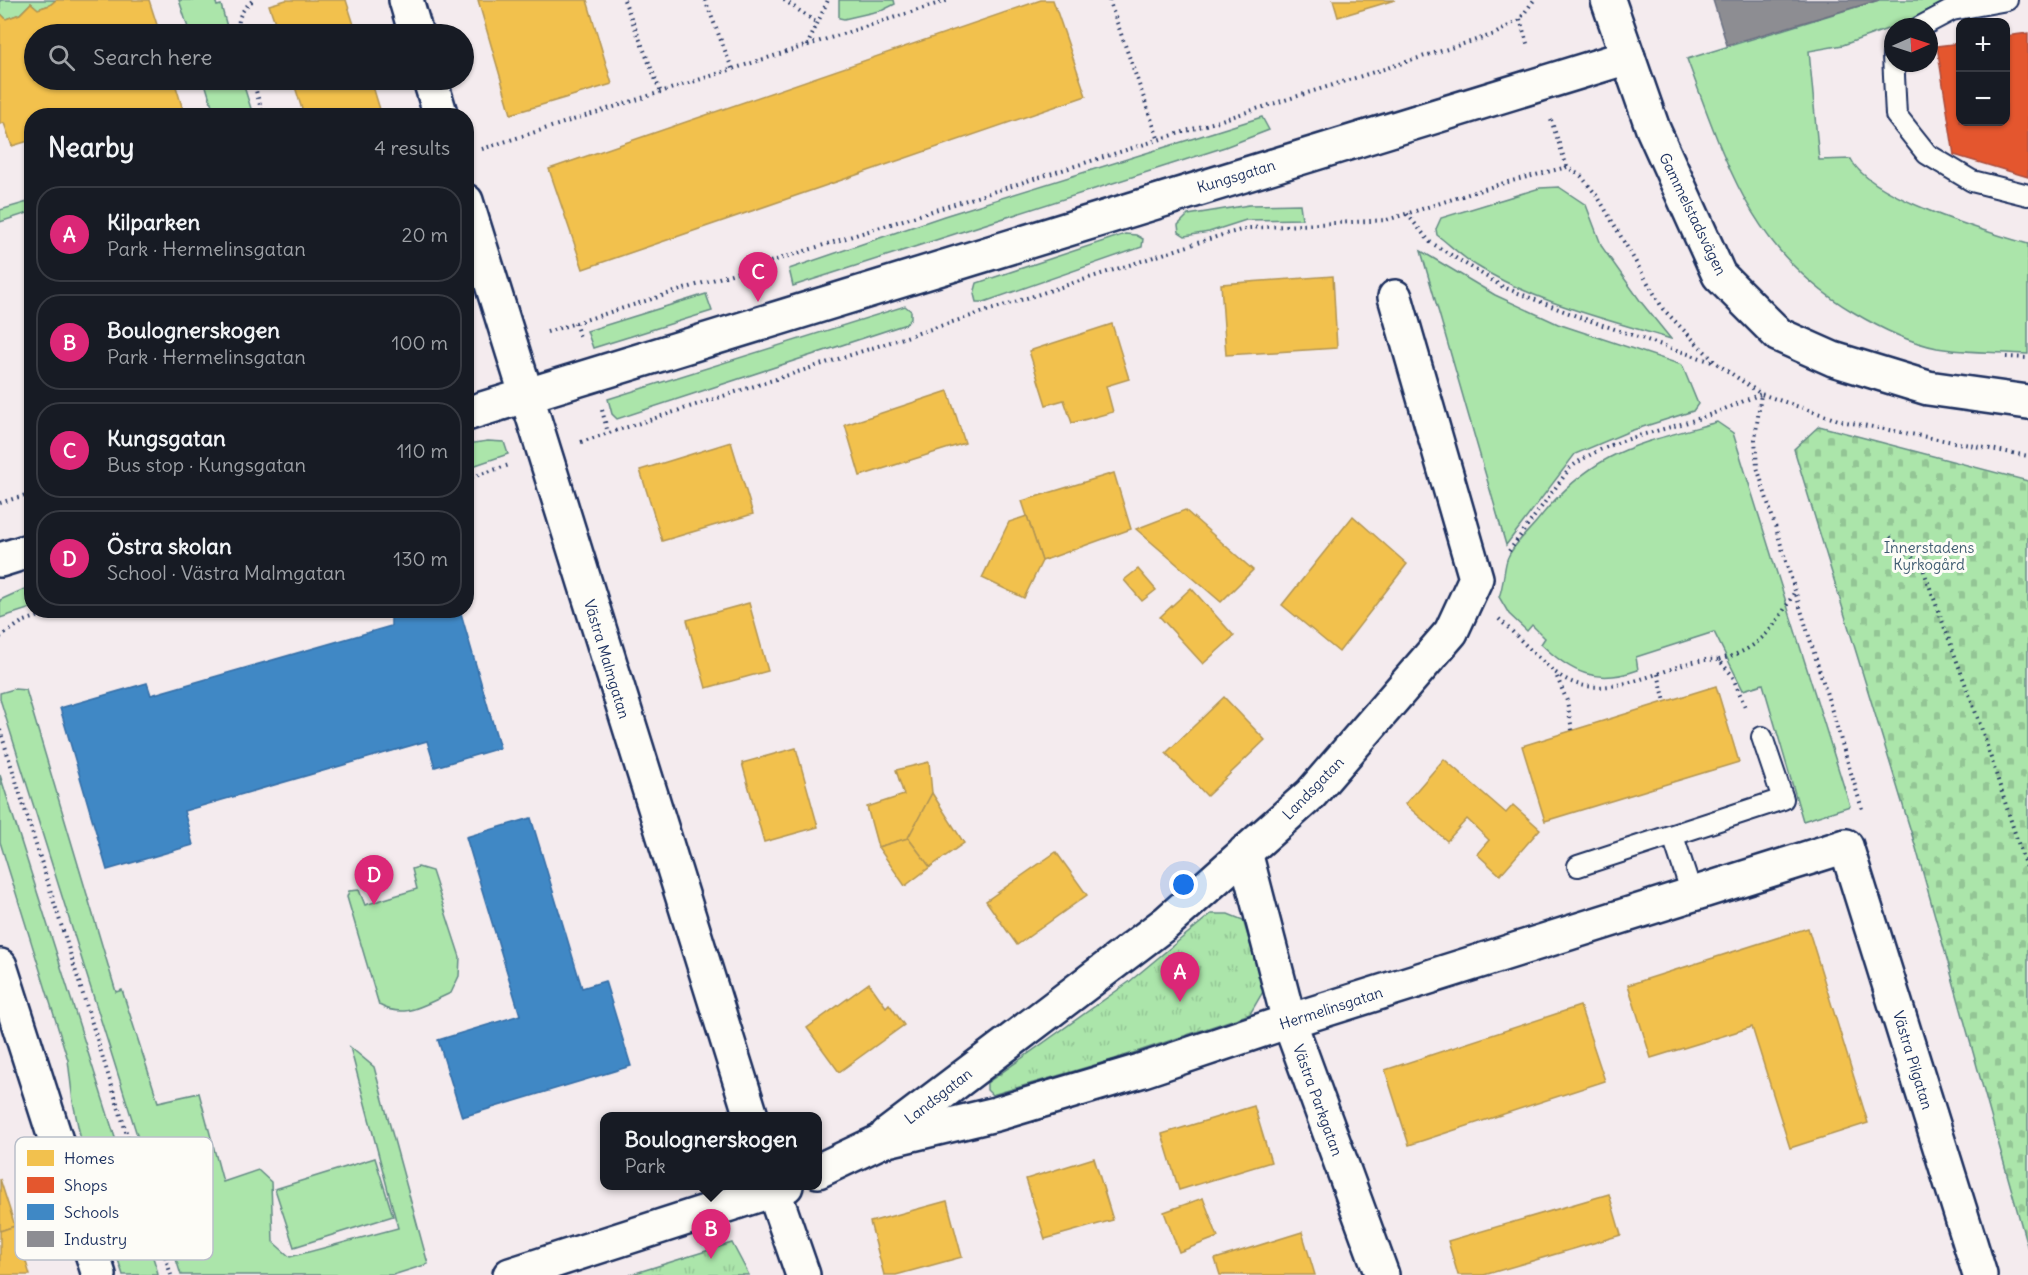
<!DOCTYPE html>
<html lang="en">
<head>
<meta charset="utf-8">
<style>
  :root { --surface:#171b24; --page:#20242c; --text:#f1f3f6; --muted:#9ea1a6; --line:#363941; --accent:#db2777 }
  body { margin:0; font-family:Delius,sans-serif; background:var(--page); color:var(--text) }
  .controls { position:absolute; right:18px; top:18px; display:grid; overflow:hidden; border-radius:12px; box-shadow:0 2px 4px #0004 }
  .controls button { width:54px; height:54px; display:grid; place-items:center; padding:0; border:0; border-bottom:2px solid var(--line); background:var(--surface); color:var(--text); font:30px sans-serif }
  .compass { position:absolute; left:1884px; top:18px; width:54px; height:54px; border-radius:50%; background:var(--surface); box-shadow:0 2px 4px #0004; rotate:87deg }
  .you { position:absolute; left:1184px; top:885px; width:21px; height:21px; margin:-15px; border:4px solid #fff; border-radius:50%; background:#1a73e8; box-shadow:0 0 0 9px #1a73e833 }
  .badge { display:grid; place-items:center; width:39px; height:39px; border-radius:50%; background:var(--accent); color:#fff; font-size:20px; font-weight:700 }
  .pin { position:absolute; translate:-50% -50px; filter:drop-shadow(0 2px 3px #0008) }
  .pin::after { content:''; position:absolute; top:32px; width:21px; height:18px; background:inherit; clip-path:polygon(0 0,100% 0,50% 100%) }
  .popup { position:absolute; left:600px; top:1112px; width:222px; height:78px; box-sizing:border-box; display:grid; place-content:center; border-radius:12px; background:var(--surface); filter:drop-shadow(0 2px 4px #0005); font-size:20px; white-space:nowrap; color:var(--muted) }
  .popup b { font-size:22px; color:var(--text) }
  .popup::after { content:''; position:absolute; left:50%; top:100%; margin-left:-12px; border:12px solid transparent; border-top-color:var(--surface) }
  .list { margin:0; padding:0; list-style:none }
  h2 { display:flex; justify-content:space-between; align-items:center; height:78px; margin:0; padding:0 24px; font-size:26px }
  h2 small { font-size:20px; font-weight:400; color:var(--muted) }
  .list li { display:grid; grid-template-columns:39px 1fr auto; gap:18px; align-items:center; box-sizing:border-box; height:96px; margin:0 12px 12px; padding:0 12px; border:2px solid var(--line); border-radius:24px }
  .list b { display:block; font-size:22px; white-space:nowrap }
  .list p { margin:0; font-size:20px; white-space:nowrap; color:var(--muted) }
  .list em { font-size:20px; font-style:normal; color:var(--muted) }
  .icon { flex:none; width:33px; height:33px; fill:none; stroke:currentColor; stroke-width:2; stroke-linecap:round; stroke-linejoin:round }
  .map { position:relative; flex:none; width:2028px; height:1275px; overflow:hidden }
  .search { position:absolute; background:var(--surface); box-shadow:0 2px 4px #0004; left:24px; top:24px; width:450px; height:66px; display:flex; align-items:center; gap:15px; box-sizing:border-box; padding:0 21px; border-radius:33px; color:var(--muted); font-size:22px }
  .panel { position:absolute; background:var(--surface); box-shadow:0 2px 4px #0004; left:24px; top:108px; width:450px; height:510px; border-radius:24px }
  .map>svg:first-child { display:block }
  .grass { fill:#abe5aa; stroke:#638a84; stroke-width:1.5 }
  .cemetery { fill:url(#cemetery-stones); stroke:#638a84; stroke-width:1.5 }
  .park { fill:url(#park-tufts); stroke:#638a84; stroke-width:1.5 }
  .homes { fill:#f2c14e; stroke:#b29553; stroke-width:1.5 }
  .shops { fill:#e4572e; stroke:#a84b3c; stroke-width:1.5 }
  .schools { fill:#3f88c5; stroke:#346da6; stroke-width:1.5 }
  .industry { fill:#8d8d92; stroke:#6b7182; stroke-width:1.5 }
  .lines { fill:none; stroke-linecap:round; stroke-linejoin:round }
  .service-casing { stroke:#1b2f5e; stroke-width:24 }
  .minor-casing { stroke:#1b2f5e; stroke-width:38 }
  .tertiary-casing { stroke:#1b2f5e; stroke-width:38 }
  .path { stroke:#1b2f5e; stroke-width:4; stroke-dasharray:1.5 4.5; stroke-linecap:butt }
  .service { stroke:#fdfcf7; stroke-width:20 }
  .minor { stroke:#fdfcf7; stroke-width:33 }
  .tertiary { stroke:#fdfcf7; stroke-width:33 }
  .labels { text-anchor:middle; dominant-baseline:central; stroke-width:6; stroke-linejoin:round; paint-order:stroke }
  .street-label { font-size:15px; fill:#1b2f5e; stroke:#fdfcf7 }
  .park-label { font-size:15px; fill:#3f5c71; stroke:#fdfcf7 }
  .key { fill:#fdfcf7; stroke:#b9bec9; stroke-width:1.5 }
  .key-label { font-size:16px; fill:#1b2f5e }
</style>
</head>
<body>
<div class="map">
<svg width="2028" height="1275" viewBox="0 0 2028 1275">
  <defs>
    <pattern id="cemetery-stones" width="16" height="16" patternUnits="userSpaceOnUse" patternTransform="scale(1.5)"><rect width="16" height="16" fill="#abe5aa"/><path d="M2 7V4a2 2 0 0 1 4 0v3zM10 15v-3a2 2 0 0 1 4 0v3z" fill="#93c595"/></pattern>
    <pattern id="park-tufts" width="24" height="20" patternUnits="userSpaceOnUse" patternTransform="scale(1.5)"><rect width="24" height="20" fill="#abe5aa"/><path d="M3 7l-1-3M5 7V3M7 7l1-3M15 17l-1-3M17 17v-4M19 17l1-3" fill="none" stroke="#93c595"/></pattern>
  </defs>
  <rect width="100%" height="100%" fill="#f4ebee"/>
  <filter id="ink" filterUnits="userSpaceOnUse"><feTurbulence type="fractalNoise" baseFrequency=".0167" numOctaves="2"/><feDisplacementMap in="SourceGraphic" scale="12" xChannelSelector="R" yChannelSelector="G"/><feConvolveMatrix kernelMatrix="1 2 1 2 8 2 1 2 1" color-interpolation-filters="sRGB"/></filter>
  <g filter="url(#ink)">
    <g class="grass">
      <polygon points="0,0 56,0 50,5 38,9 31,3 20,14 6,19 0,13"/>
      <polygon points="179,0 215,0 217,6 221,5 229,34 190,34"/>
      <polygon points="839,0 894,0 895,4 883,10 844,19 839,18"/>
      <path d="M1879,0H1968L1843,45L1809,51L1819,160L1851,159C1868,197 1987,232 2028,244V354C1998,352 1966,353 1937,348C1907,342 1878,327 1853,312C1751,252 1726,163 1687,59Z"/>
      <polygon points="204,80 242,80 253,115 215,115"/>
      <polygon points="1262,117 1269,130 1225,147 793,286 789,269 944,216"/>
      <path d="M1559,187L1586,205L1602,247L1641,302L1671,339C1606,319 1536,303 1477,266C1463,258 1450,245 1437,235L1436,229L1441,218L1540,188Z"/>
      <polygon points="31,201 31,212 0,222 0,210"/>
      <polygon points="1300,204 1302,219 1246,220 1209,232 1185,236 1179,232 1178,225 1188,215 1249,205"/>
      <polygon points="1125,234 1136,235 1143,239 1142,247 984,302 976,302 974,294 977,283"/>
      <polygon points="1421,251 1495,295 1558,324 1682,365 1698,404 1693,411 1630,431 1575,454 1506,545"/>
      <polygon points="706,294 712,311 593,348 587,331"/>
      <polygon points="905,306 911,311 911,318 906,324 617,419 612,414 608,399"/>
      <path d="M1717,422L1733,433L1850,806L1803,821L1763,684L1743,690L1714,632L1636,657L1638,670C1597,685 1571,673 1541,644L1545,638L1532,625L1527,631L1509,614L1499,597C1504,585 1504,565 1508,557C1514,544 1528,532 1537,521C1592,451 1635,445 1717,422Z"/>
      <polygon points="488,441 504,442 508,454 467,468 467,444"/>
      <polygon points="31,586 31,608 0,618 0,600"/>
      <polygon points="14,689 26,690 116,992 122,990 158,1102 199,1093 223,1182 258,1170 271,1182 273,1242 290,1257 398,1228 350,1047 374,1067 428,1264 393,1275 181,1275 0,699 0,693"/>
      <polygon points="0,775 157,1270 158,1275 123,1275 84,1155 73,1102 68,1060 0,842"/>
      <path d="M418,867L432,871L460,957L459,976L451,993C424,1004 406,1020 379,1005L347,897L349,891L359,890L365,905L417,889L412,869Z"/>
      <polygon points="375,1158 393,1216 294,1247 275,1189"/>
    </g>
    <polygon class="cemetery" points="1819,426 2028,481 2028,1249 1916,848 1794,449"/>
    <g class="park">
      <polygon points="1211,914 1228,914 1243,920 1264,990 1250,1014 1115,1059 992,1095 987,1090 987,1083 1129,982"/>
      <polygon points="732,1243 749,1275 629,1275"/>
    </g>
    <g class="homes">
      <polygon points="56,0 149,0 160,34 34,34 34,80 174,80 185,116 32,116 32,140 12,146 4,123 0,124 0,13 6,19 20,14 31,3 38,9 50,5"/>
      <polygon points="286,0 346,0 357,34 279,34 269,5"/>
      <polygon points="478,0 587,0 612,84 511,114"/>
      <polygon points="1041,0 1053,0 1086,96 583,269 549,169"/>
      <polygon points="1333,0 1395,0 1338,17"/>
      <polygon points="293,80 371,80 382,116 304,116"/>
      <polygon points="1333,276 1337,348 1226,355 1221,284"/>
      <polygon points="1112,324 1129,379 1106,386 1113,412 1072,423 1064,400 1046,405 1029,351"/>
      <polygon points="948,391 965,443 860,476 845,425"/>
      <polygon points="731,442 753,514 662,541 640,470"/>
      <polygon points="1114,473 1131,529 1042,561 1022,501"/>
      <polygon points="1185,510 1253,570 1221,602 1136,529"/>
      <polygon points="1027,516 1042,561 1024,598 982,578 1009,522"/>
      <polygon points="1353,516 1407,564 1339,652 1282,605"/>
      <polygon points="1138,569 1156,590 1142,601 1124,580"/>
      <polygon points="1191,588 1234,636 1203,664 1160,617"/>
      <polygon points="749,603 768,671 706,688 687,620"/>
      <polygon points="1716,686 1739,762 1545,821 1522,746"/>
      <polygon points="1224,697 1265,740 1207,796 1166,753"/>
      <polygon points="796,748 818,827 764,842 742,763"/>
      <polygon points="1444,759 1506,813 1513,805 1540,829 1500,875 1477,854 1489,840 1467,819 1447,841 1405,804"/>
      <polygon points="929,762 932,793 908,838 878,847 867,807 904,795 896,770"/>
      <polygon points="932,793 964,843 930,867 908,838"/>
      <polygon points="908,838 930,867 905,886 878,847"/>
      <polygon points="1056,852 1087,895 1017,945 986,901"/>
      <polygon points="1808,928 1868,1123 1790,1148 1752,1027 1651,1058 1628,985"/>
      <polygon points="869,983 886,1007 889,1004 904,1025 839,1072 807,1028"/>
      <polygon points="1580,1006 1605,1081 1409,1145 1385,1070"/>
      <polygon points="1254,1106 1271,1162 1179,1190 1162,1134"/>
      <polygon points="1094,1158 1113,1220 1045,1239 1026,1179"/>
      <polygon points="0,1179 15,1226 0,1231"/>
      <polygon points="1609,1194 1621,1235 1484,1275 1458,1275 1448,1241"/>
      <polygon points="1203,1198 1218,1237 1179,1252 1164,1212"/>
      <polygon points="947,1201 962,1257 896,1275 884,1275 870,1222"/>
      <polygon points="15,1226 30,1275 0,1275 0,1231"/>
      <polygon points="1302,1232 1315,1275 1220,1275 1215,1259"/>
    </g>
    <polygon class="shops" points="2028,33 2028,177 1954,155 1937,46 1960,43 1960,122 2006,122 2006,36"/>
    <g class="schools">
      <polygon points="405,610 460,610 500,748 435,767 427,741 184,811 193,845 107,870 60,708 147,683 151,695 391,626 391,615"/>
      <polygon points="531,818 582,988 605,981 631,1066 462,1117 438,1040 520,1015 466,837"/>
    </g>
    <polygon class="industry" points="1713,0 1879,0 1727,45"/>
    <g class="lines">
      <g class="service-casing">
        <g id="service">
          <polyline points="1920,27 1952,10 2007,0"/>
          <polyline points="1893,56 1896,115 1927,154 1972,181 2028,195"/>
          <polyline points="1673,836 1692,894"/>
          <polyline points="1578,866 1783,799 1762,737"/>
        </g>
      </g>
      <g class="minor-casing">
        <g id="minor">
          <polyline points="406,0 416,34"/>
          <polyline points="430,80 441,116"/>
          <polyline points="466,201 751,1116"/>
          <polyline points="1245,852 1289,1021 1382,1275"/>
          <polyline points="0,966 99,1275"/>
          <polyline points="887,1135 1166,923 1311,794 1451,632 1476,578 1395,297"/>
          <polyline points="818,1171 879,1142 996,1114 1140,1071 1289,1021 1846,846 1980,1275"/>
          <polyline points="772,1186 803,1275"/>
          <polyline points="510,1275 786,1186"/>
        </g>
      </g>
      <g class="tertiary-casing">
        <g id="tertiary">
          <polyline points="1608,0 1653,129 1719,275 1779,335 1833,359 1928,388 2028,402"/>
          <polyline points="466,414 1628,57"/>
          <polyline points="0,560 32,550"/>
        </g>
      </g>
      <g class="path">
        <polyline points="624,0 661,93"/>
        <polyline points="705,0 733,71"/>
        <polyline points="784,0 817,23"/>
        <polyline points="1109,0 1158,138"/>
        <polyline points="1520,19 1528,47"/>
        <path d="M240,34C236,18 241,11 253,0"/>
        <polyline points="807,46 828,0"/>
        <polyline points="253,80 263,116"/>
        <polyline points="1551,120 1567,167 1581,176 1598,197 1663,309 1716,363 1761,394 1841,421 2028,456"/>
        <polyline points="482,149 949,0"/>
        <polyline points="1407,214 1430,242 1503,287 1579,317 1715,363"/>
        <polyline points="575,323 581,340"/>
        <polyline points="547,332 1495,34 1520,19 1534,0"/>
        <polyline points="2006,357 2028,358"/>
        <polyline points="602,410 608,433"/>
        <polyline points="581,442 1222,235 1249,228 1387,220 1500,184 1567,167"/>
        <polyline points="466,479 509,465"/>
        <polyline points="0,503 32,493"/>
        <polyline points="1890,537 1922,566 1981,727 2028,874"/>
        <path d="M1509,551L1570,468C1604,441 1650,434 1691,421C1715,414 1738,403 1761,394L1755,439L1757,467L1863,812"/>
        <path d="M1499,619C1561,677 1566,705 1657,674C1678,667 1696,658 1719,660L1732,675L1746,709"/>
        <polyline points="0,637 22,622 57,610"/>
        <path d="M1719,660C1762,648 1774,628 1795,591"/>
        <polyline points="1658,674 1665,701"/>
        <polyline points="1557,677 1567,701 1572,730"/>
        <polyline points="0,730 171,1275"/>
      </g>
      <use href="#service" class="service"/>
      <use href="#minor" class="minor"/>
      <use href="#tertiary" class="tertiary"/>
    </g>
  </g>
  <g class="labels">
    <g class="street-label">
      <text transform="translate(1236 176) rotate(-17)">Kungsgatan</text>
      <text transform="translate(1693 214) rotate(64)">Gammelstadsvägen</text>
      <text transform="translate(607 659) rotate(73)">Västra Malmgatan</text>
      <text transform="translate(1313 788) rotate(-46)">Landsgatan</text>
      <text transform="translate(1331 1008) rotate(-18)">Hermelinsgatan</text>
      <text transform="translate(1913 1060) rotate(73)">Västra Pilgatan</text>
      <text transform="translate(938 1096) rotate(-38)">Landsgatan</text>
      <text transform="translate(1318 1100) rotate(70)">Västra Parkgatan</text>
    </g>
    <g class="park-label">
      <text x="1929" y="547">Innerstadens<tspan x="1929" dy="17">Kyrkogård</tspan></text>
    </g>
  </g>
  <rect x="15" y="1137" width="198" height="123" rx="9" class="key"/>
  <rect x="27" y="1150" width="27" height="16" fill="#f2c14e"/>
  <rect x="27" y="1177" width="27" height="16" fill="#e4572e"/>
  <rect x="27" y="1204" width="27" height="16" fill="#3f88c5"/>
  <rect x="27" y="1231" width="27" height="16" fill="#8d8d92"/>
  <g class="key-label">
    <text x="64" y="1164">Homes</text>
    <text x="64" y="1191">Shops</text>
    <text x="64" y="1218">Schools</text>
    <text x="64" y="1245">Industry</text>
  </g>
</svg>
<div class="controls">
<button>+</button>
<button>−</button>
</div>
<svg class="compass" viewBox="-18 -18 36 36"><path d="M0-13l5 13h-10z" fill="#e53935"/><path d="M0 13l5-13h-10z" fill="#9ea1a6"/></svg>
<div class="you"></div>
<div class="pin badge" style="left:1180px;top:1002px">A</div>
<div class="pin badge" style="left:711px;top:1259px">B</div>
<div class="popup"><b>Boulognerskogen</b>Park</div>
<div class="pin badge" style="left:758px;top:302px">C</div>
<div class="pin badge" style="left:374px;top:905px">D</div>
<div class="search"><svg class="icon" aria-label="search" viewBox="0 0 24 24"><circle cx="10" cy="10" r="6"/><path d="M15 15l6 6"/></svg>Search here</div>
<section class="panel">
<h2>Nearby<small>4 results</small></h2>
<ul class="list">
<li><span class="badge">A</span><div><b>Kilparken</b><p>Park · Hermelinsgatan</p></div><em>20 m</em></li>
<li><span class="badge">B</span><div><b>Boulognerskogen</b><p>Park · Hermelinsgatan</p></div><em>100 m</em></li>
<li><span class="badge">C</span><div><b>Kungsgatan</b><p>Bus stop · Kungsgatan</p></div><em>110 m</em></li>
<li><span class="badge">D</span><div><b>Östra skolan</b><p>School · Västra Malmgatan</p></div><em>130 m</em></li>
</ul>
</section>
</div>
</body>
</html>
